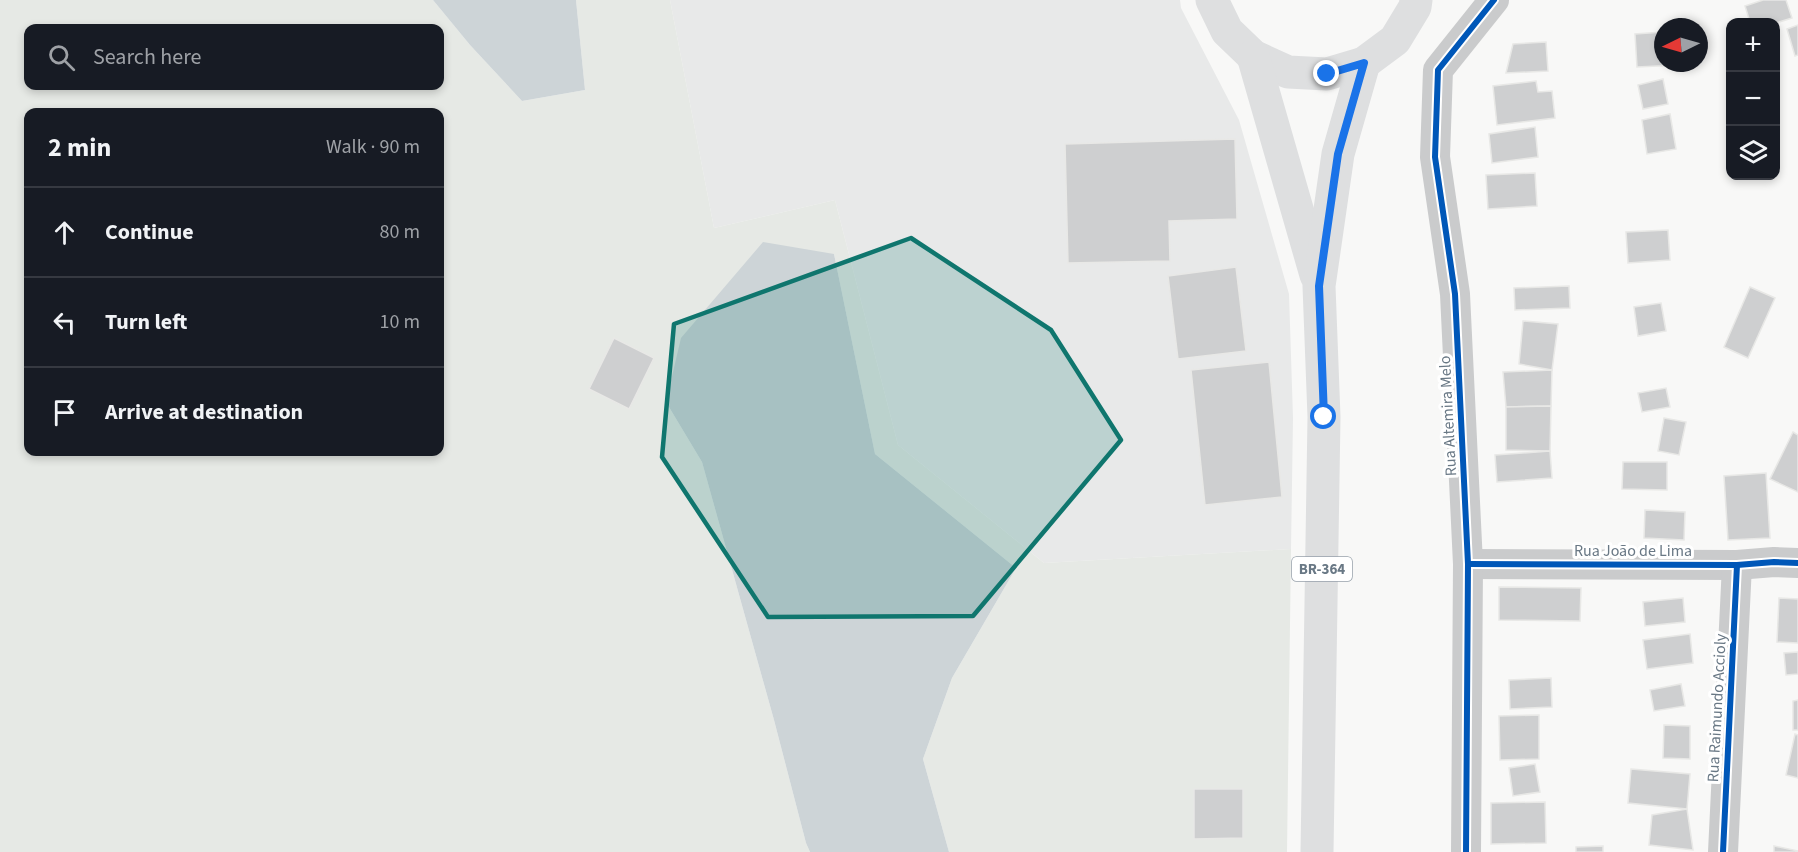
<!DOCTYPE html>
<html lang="en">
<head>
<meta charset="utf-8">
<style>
  :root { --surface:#171b24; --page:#20242c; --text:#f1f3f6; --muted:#9ea1a6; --line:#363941 }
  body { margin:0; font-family:"Source Sans 3",sans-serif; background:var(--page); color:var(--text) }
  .controls { position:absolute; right:18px; top:18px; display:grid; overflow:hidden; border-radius:12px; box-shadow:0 3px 9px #0003 }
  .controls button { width:54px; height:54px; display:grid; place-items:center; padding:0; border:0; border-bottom:2px solid var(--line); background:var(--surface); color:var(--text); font:30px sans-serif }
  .compass { position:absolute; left:1654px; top:18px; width:54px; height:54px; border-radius:50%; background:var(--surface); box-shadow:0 3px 9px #0003; rotate:265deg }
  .stop { position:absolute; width:18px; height:18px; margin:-14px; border:4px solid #1a73e8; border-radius:50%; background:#fff }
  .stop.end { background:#1a73e8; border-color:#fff; box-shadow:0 2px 6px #0008 }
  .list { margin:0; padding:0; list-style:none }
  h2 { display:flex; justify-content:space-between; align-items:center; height:78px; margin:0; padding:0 24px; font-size:26px }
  h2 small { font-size:20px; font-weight:400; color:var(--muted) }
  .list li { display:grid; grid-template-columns:39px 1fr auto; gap:18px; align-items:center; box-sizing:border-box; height:90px; padding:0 24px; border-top:2px solid var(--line) }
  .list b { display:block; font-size:22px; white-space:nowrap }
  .list em { font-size:20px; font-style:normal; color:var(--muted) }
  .icon { flex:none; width:33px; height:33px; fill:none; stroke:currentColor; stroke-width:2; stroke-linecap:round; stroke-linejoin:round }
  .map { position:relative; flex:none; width:1798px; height:852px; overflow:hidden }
  .search { position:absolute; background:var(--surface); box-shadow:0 3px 9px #0003; left:24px; top:24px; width:420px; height:66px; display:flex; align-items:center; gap:15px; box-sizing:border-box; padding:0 21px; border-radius:12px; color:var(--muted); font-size:22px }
  .panel { position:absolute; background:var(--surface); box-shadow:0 3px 9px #0003; left:24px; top:108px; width:420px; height:348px; border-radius:12px }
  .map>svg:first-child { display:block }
  .built { fill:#e8e9e9 }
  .green { fill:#e6e9e5; fill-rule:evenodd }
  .water { fill:#cdd4d7 }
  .building { fill:#cecfd0; stroke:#e8e8e6; stroke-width:1.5 }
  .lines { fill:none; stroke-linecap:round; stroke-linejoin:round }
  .street { stroke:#cacbcc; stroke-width:30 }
  .primary { stroke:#dedfe0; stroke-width:33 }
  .cycleway-casing { stroke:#fff; stroke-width:10 }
  .cycleway { stroke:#0057b8; stroke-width:6 }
  .route { stroke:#1a73e8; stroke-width:8 }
  .marked { fill:#0f766e; fill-opacity:0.2; stroke:#0f766e; stroke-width:4.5; stroke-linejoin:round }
  .labels { text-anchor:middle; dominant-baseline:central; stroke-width:6; stroke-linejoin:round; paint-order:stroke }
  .shield { fill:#fff; stroke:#96a0aa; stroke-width:1.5 }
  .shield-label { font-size:15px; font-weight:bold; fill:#697885 }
  .street-label { font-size:16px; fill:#697885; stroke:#fff }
</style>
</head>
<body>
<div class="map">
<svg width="1798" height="852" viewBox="0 0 1798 852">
  <rect width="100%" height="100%" fill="#f8f8f7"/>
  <polygon class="built" points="670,0 1180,0 1181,8 1239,120 1289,294 1293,418 1291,549 1044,563 898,445 835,200 714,228"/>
  <path class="green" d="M0,0H433L470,45L522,101L585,90L576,0H670L714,228L835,200L898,445L1044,563L1291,549L1287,852H949L923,759L952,678L1016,568L875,454L834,254L666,402L702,462L774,720L806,843L810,852H0ZM28,28H440V86H28ZM28,112H440V452H28Z"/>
  <g class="water">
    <polygon points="433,0 576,0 585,90 522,101 470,45"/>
    <polygon points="763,242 834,254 875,454 1016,568 952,678 923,759 949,852 810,852 806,843 774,720 702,462 666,402 681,338"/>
  </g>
  <g class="building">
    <polygon points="1763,0 1786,0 1792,18 1776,23 1750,22 1745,6"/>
    <polygon points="1798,25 1798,55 1795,56 1787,29"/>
    <polygon points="1663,32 1663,63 1679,63 1679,65 1637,67 1635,34"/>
    <polygon points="1546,42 1548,71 1506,73 1513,44"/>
    <polygon points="1663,79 1668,104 1643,109 1638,85"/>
    <polygon points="1536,81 1538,92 1552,91 1555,118 1497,125 1493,86"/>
    <polygon points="1670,114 1676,149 1647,154 1642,120"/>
    <polygon points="1535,127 1538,157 1492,163 1489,134"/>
    <polygon points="1235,139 1237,219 1169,221 1170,261 1068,263 1065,144"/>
    <polygon points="1535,173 1537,206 1488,209 1486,175"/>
    <polygon points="1668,230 1670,260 1628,263 1626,232"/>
    <polygon points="1236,267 1246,351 1178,359 1168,276"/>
    <polygon points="1569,286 1570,308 1515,310 1514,288"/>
    <polygon points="1750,287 1775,298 1748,358 1724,347"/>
    <polygon points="1661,303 1666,331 1638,336 1634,307"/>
    <polygon points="1523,321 1558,324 1552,370 1519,364"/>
    <polygon points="614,338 654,358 629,409 589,389"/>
    <polygon points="1269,362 1282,497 1205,505 1191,370"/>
    <polygon points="1552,370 1551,406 1506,407 1503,372"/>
    <polygon points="1666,388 1670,407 1642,412 1638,393"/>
    <polygon points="1551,406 1550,451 1506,450 1506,407"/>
    <polygon points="1664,418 1686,422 1679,455 1658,451"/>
    <polygon points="1793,432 1798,435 1798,492 1770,479"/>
    <polygon points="1550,451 1552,478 1497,482 1495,455"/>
    <polygon points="1623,462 1667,462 1667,490 1622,489"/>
    <polygon points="1766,473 1770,538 1728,540 1724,476"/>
    <polygon points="1645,510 1685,512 1684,540 1644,538"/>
    <polygon points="1499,587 1581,588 1580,621 1499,620"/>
    <polygon points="1683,598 1685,622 1645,626 1643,602"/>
    <polygon points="1779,598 1798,599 1798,643 1777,642"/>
    <polygon points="1690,634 1693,663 1647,669 1643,640"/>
    <polygon points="1798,652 1798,674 1786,675 1784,653"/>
    <polygon points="1551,678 1552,707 1510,709 1509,680"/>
    <polygon points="1681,684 1685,706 1654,711 1650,690"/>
    <polygon points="1798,700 1798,730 1793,730 1793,701"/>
    <polygon points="1539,715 1539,759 1500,760 1499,716"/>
    <polygon points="1664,725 1690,726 1690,759 1663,758"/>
    <polygon points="1795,734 1798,735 1798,778 1786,775"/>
    <polygon points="1535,764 1540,792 1513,796 1509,768"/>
    <polygon points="1631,769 1690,774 1687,809 1628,803"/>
    <polygon points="1194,789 1243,789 1243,838 1194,839"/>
    <polygon points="1545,802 1546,843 1491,844 1491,803"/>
    <polygon points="1687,809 1693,850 1649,845 1652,815"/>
    <polygon points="1603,846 1603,852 1576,852 1576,847"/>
    <polygon points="1774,846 1798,851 1798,852 1774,852"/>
  </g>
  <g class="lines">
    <g class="street">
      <polyline points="1468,564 1737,565 1774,562 1798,563"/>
      <polyline points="1466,852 1468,564 1455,294 1435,157 1438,70 1494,0"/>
      <polyline points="1723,852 1737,565"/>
    </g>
    <g class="primary">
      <polyline points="1212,0 1227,31 1253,56 1288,72 1327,74 1364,63 1395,40 1415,7 1416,0"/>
      <polyline points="1253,56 1316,275"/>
      <polyline points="1317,852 1324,417 1319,286 1338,154 1364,63"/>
    </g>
    <g class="cycleway-casing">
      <g id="cycleway">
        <polyline points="1468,564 1737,565 1774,562 1798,563"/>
        <polyline points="1466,852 1468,564 1455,294 1435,157 1438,70 1494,0"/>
        <polyline points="1723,852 1737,565"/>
      </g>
    </g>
    <use href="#cycleway" class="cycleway"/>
  </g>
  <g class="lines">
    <polyline class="route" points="1324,417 1319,286 1338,154 1364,63 1327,74"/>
  </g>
  <path class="marked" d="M911,238L1051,330L1121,440L973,616L768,617L662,457L674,324Z"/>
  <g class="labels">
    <rect class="shield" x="1292" y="557" width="60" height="24" rx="4.5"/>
    <g class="shield-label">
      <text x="1322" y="569">BR-364</text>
    </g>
    <g class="street-label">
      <text transform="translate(1448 416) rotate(-93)">Rua Altemira Melo</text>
      <text x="1633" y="551">Rua João de Lima</text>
      <text transform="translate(1717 708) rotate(-87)">Rua Raimundo Accioly</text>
    </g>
  </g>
</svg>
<div class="controls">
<button>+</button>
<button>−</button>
<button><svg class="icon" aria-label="layers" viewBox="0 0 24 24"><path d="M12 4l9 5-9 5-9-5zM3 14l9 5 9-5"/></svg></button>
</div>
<svg class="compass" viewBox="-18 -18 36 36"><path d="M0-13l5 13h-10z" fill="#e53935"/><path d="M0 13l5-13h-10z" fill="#9ea1a6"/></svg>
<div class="stop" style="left:1324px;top:417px"></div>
<div class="stop end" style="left:1327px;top:74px"></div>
<div class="search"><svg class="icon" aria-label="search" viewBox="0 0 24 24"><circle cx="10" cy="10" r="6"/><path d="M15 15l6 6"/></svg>Search here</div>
<section class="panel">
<h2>2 min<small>Walk · 90 m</small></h2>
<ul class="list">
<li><svg class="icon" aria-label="ahead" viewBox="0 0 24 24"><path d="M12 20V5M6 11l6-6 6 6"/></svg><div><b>Continue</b></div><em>80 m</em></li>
<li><svg class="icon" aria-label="left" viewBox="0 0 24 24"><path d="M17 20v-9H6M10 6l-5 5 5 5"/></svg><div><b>Turn left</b></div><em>10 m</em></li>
<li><svg class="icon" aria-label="arrive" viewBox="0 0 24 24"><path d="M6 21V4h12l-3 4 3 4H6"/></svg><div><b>Arrive at destination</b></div></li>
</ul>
</section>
</div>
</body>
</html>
